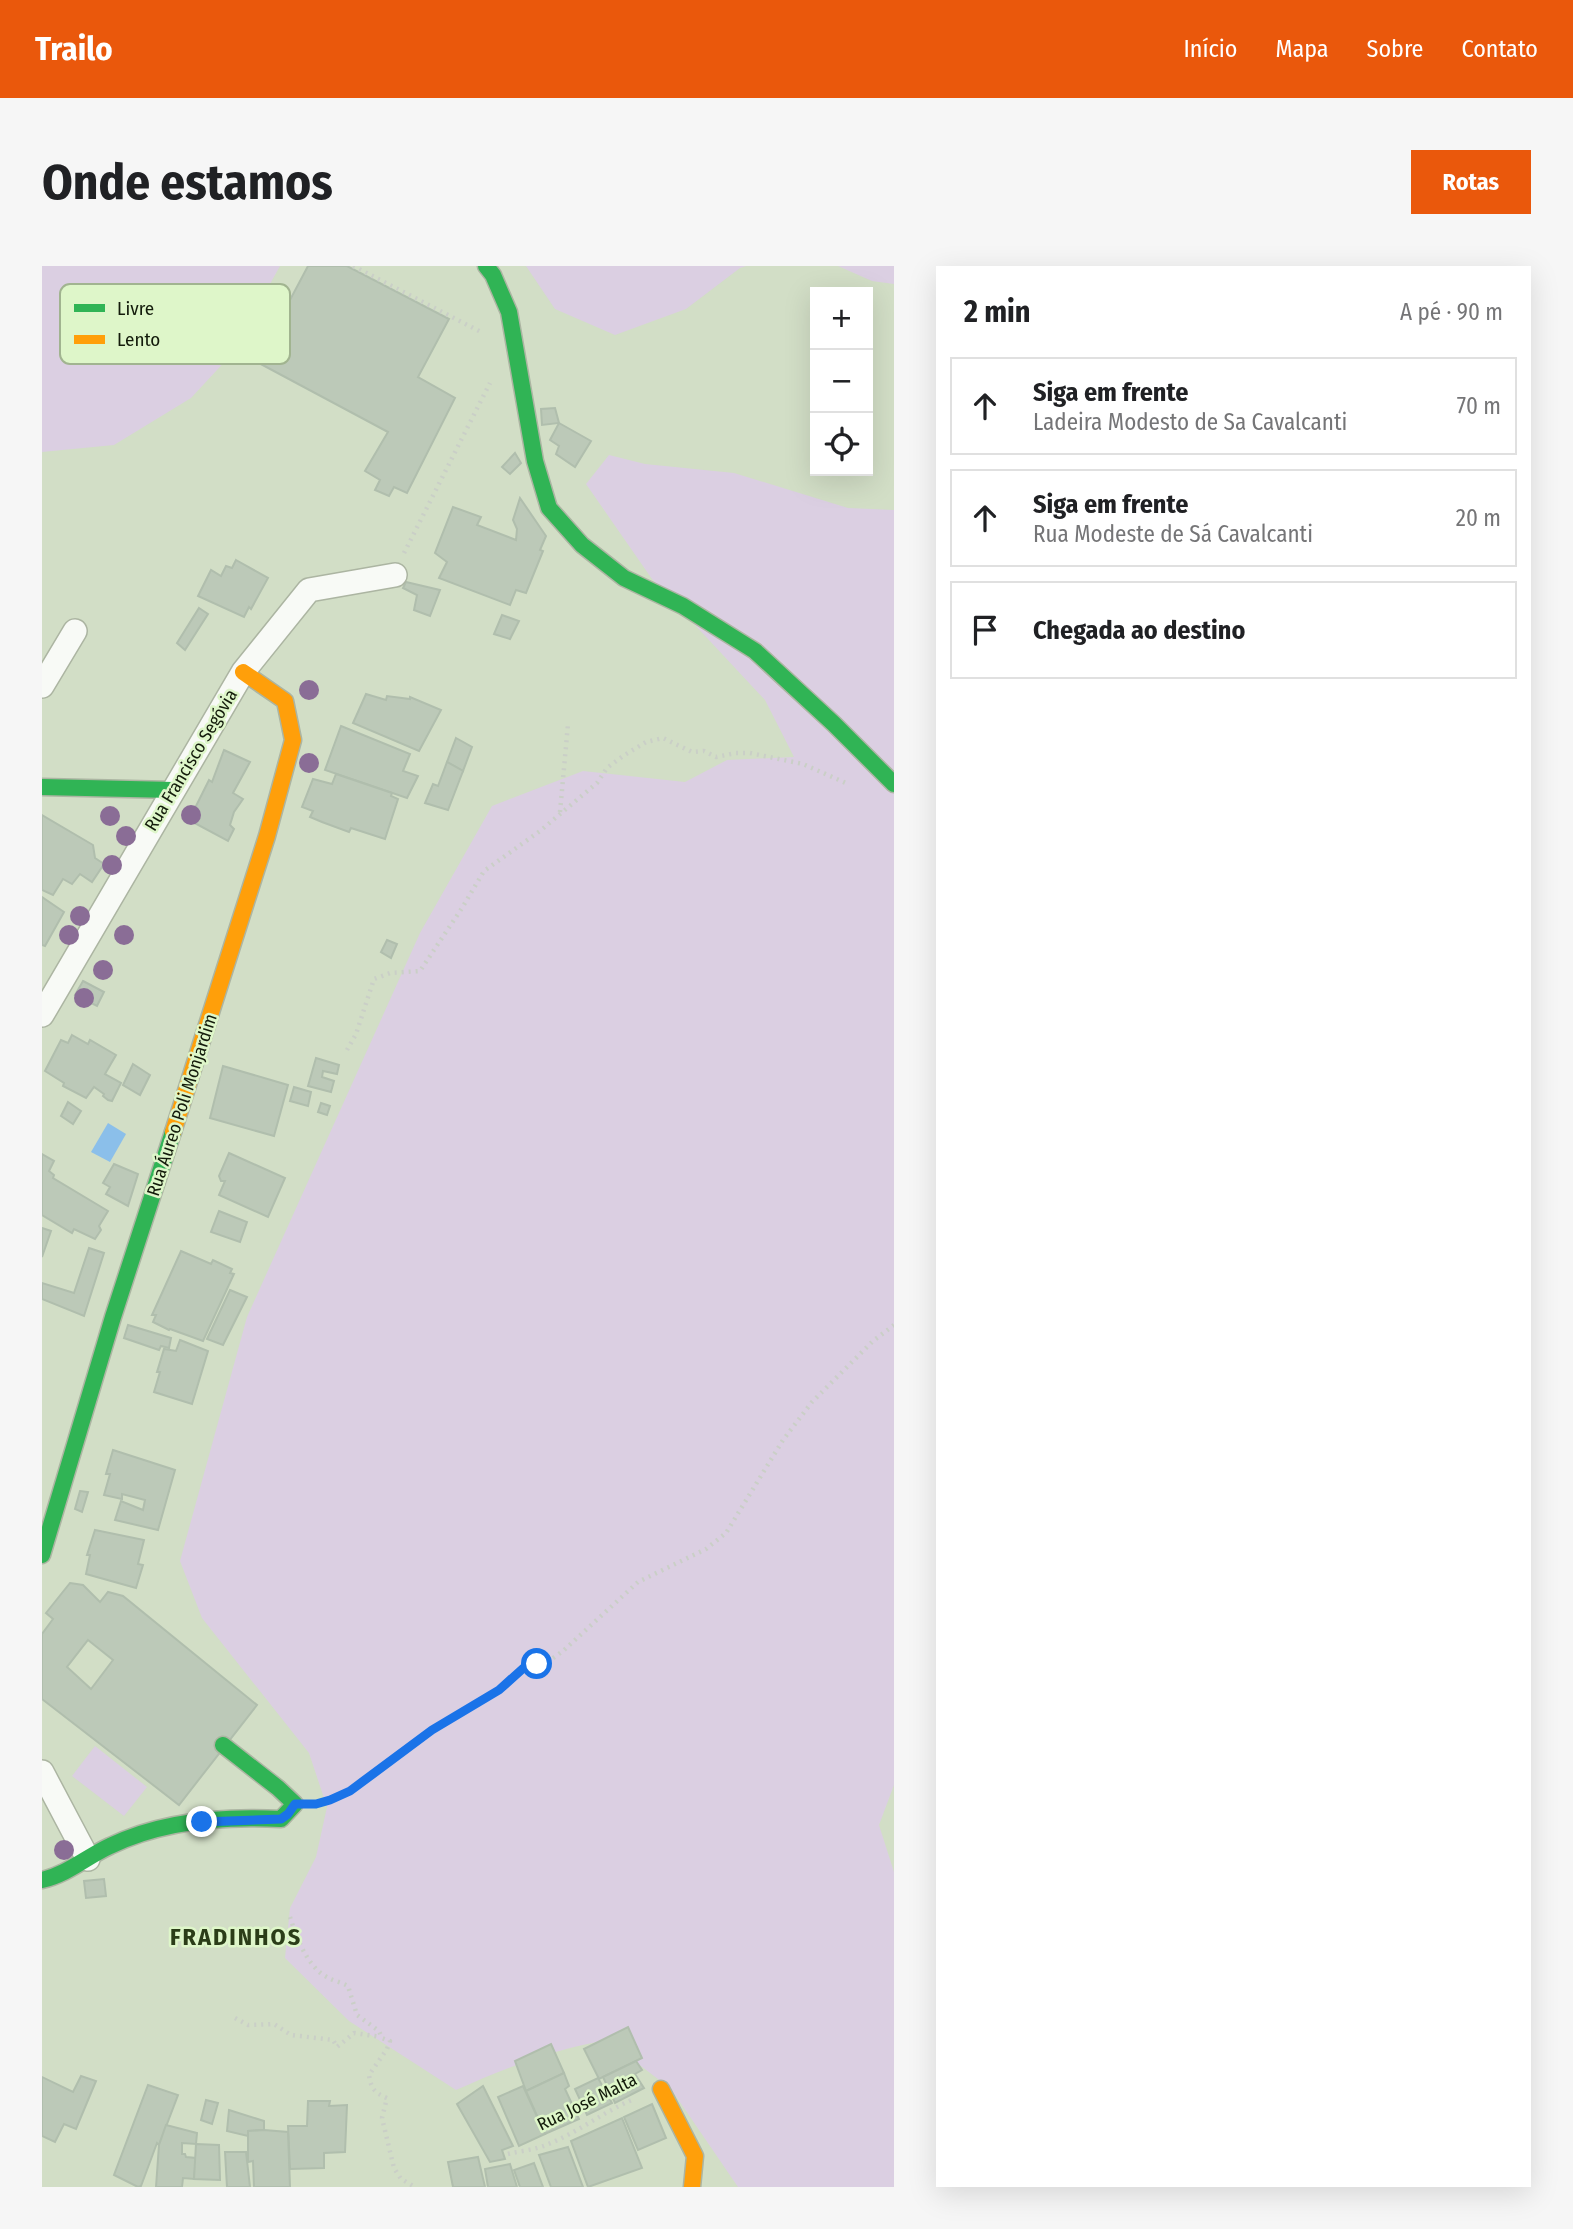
<!DOCTYPE html>
<html lang="pt">
<head>
<meta charset="utf-8">
<style>
  :root { --surface:#fff; --page:#f6f6f6; --text:#202124; --muted:#757577; --line:#e0e0e0; --accent:#ea580c }
  body { margin:0; font-family:"Fira Sans Condensed",sans-serif; background:var(--page); color:var(--text) }
  .controls { position:absolute; right:21px; top:21px; display:grid; overflow:hidden; border-radius:0px; box-shadow:0 7px 28px #0002 }
  .controls button { width:63px; height:63px; display:grid; place-items:center; padding:0; border:0; border-bottom:2px solid var(--line); background:var(--surface); color:var(--text); font:35px sans-serif }
  .stop { position:absolute; width:21px; height:21px; margin:-16px; border:5px solid #1a73e8; border-radius:50%; background:#fff }
  .stop.end { background:#1a73e8; border-color:#fff; box-shadow:0 2px 7px #0008 }
  .list { margin:0; padding:0; list-style:none }
  h2 { display:flex; justify-content:space-between; align-items:center; height:91px; margin:0; padding:0 28px; font-size:30px }
  h2 small { font-size:23px; font-weight:400; color:var(--muted) }
  .list li { display:grid; grid-template-columns:46px 1fr auto; gap:21px; align-items:center; box-sizing:border-box; height:98px; margin:0 14px 14px; padding:0 14px; border:2px solid var(--line); border-radius:0px }
  .list b { display:block; font-size:26px; white-space:nowrap }
  .list p { margin:0; font-size:23px; white-space:nowrap; color:var(--muted) }
  .list em { font-size:23px; font-style:normal; color:var(--muted) }
  .icon { flex:none; width:38px; height:38px; fill:none; stroke:currentColor; stroke-width:2; stroke-linecap:round; stroke-linejoin:round }
  .map { position:relative; flex:none; width:852px; height:1921px; overflow:hidden; border-radius:0px }
  header { display:flex; align-items:center; gap:42px; box-sizing:border-box; height:98px; padding:0 35px; background:var(--accent); color:#fff }
  header strong { font-size:33px }
  nav { display:flex; gap:38px; margin-inline-start:auto; font-size:24px }
  .intro { display:flex; align-items:center; justify-content:space-between; box-sizing:border-box; height:168px; padding:0 42px }
  h1 { margin:0; font-size:49px }
  .button { padding:18px 32px; border-radius:0px; background:var(--accent); color:#fff; font-size:24px; font-weight:700 }
  main { display:flex; gap:42px; padding:0 42px }
  aside { flex:1; background:var(--surface); border-radius:0px; box-shadow:0 7px 28px #0002 }
  .map>svg:first-child { display:block }
  .green { fill:#dbcfe2 }
  .water { fill:#8bbfea }
  .building { fill:#bcc9b8; stroke:#b0bead; stroke-width:2; fill-rule:evenodd }
  .lines { fill:none; stroke-linecap:round; stroke-linejoin:round }
  .street-casing { stroke:#acb5a2; stroke-width:26 }
  .fast-casing { stroke:#acb5a2; stroke-width:19 }
  .slow-casing { stroke:#acb5a2; stroke-width:19 }
  .path { stroke:#cacfc7; stroke-width:4.5; stroke-dasharray:2 5; stroke-linecap:butt }
  .street { stroke:#f8faf6; stroke-width:23 }
  .fast { stroke:#30b455; stroke-width:16 }
  .slow { stroke:#ff9f0a; stroke-width:16 }
  .tree { fill:#8a6d96 }
  .route { stroke:#1a73e8; stroke-width:9 }
  .labels { text-anchor:middle; dominant-baseline:central; stroke-width:5; stroke-linejoin:round; paint-order:stroke }
  .street-label { font-size:18px; fill:#131b0b; stroke:#def6c9 }
  .district-label { font-size:24px; font-weight:bold; letter-spacing:2px; fill:#2b3d18; stroke:#def6c9 }
  .key { fill:#def6c9; stroke:#a1b490; stroke-width:2 }
  .key-label { font-size:19px; fill:#131b0b }
</style>
</head>
<body>
<header>
<strong>Trailo</strong>
<nav><a>Início</a><a>Mapa</a><a>Sobre</a><a>Contato</a></nav>
</header>
<div class="intro"><h1>Onde estamos</h1><a class="button">Rotas</a></div>
<main>
<div class="map">
<svg width="852" height="1921" viewBox="0 0 852 1921">
  <rect width="100%" height="100%" fill="#d2dec6"/>
  <g class="green">
    <polygon points="0,0 238,0 188,90 149,132 72,179 0,186"/>
    <polygon points="484,0 704,0 698,2 644,43 573,69 513,43"/>
    <polygon points="796,0 852,0 852,18 830,15"/>
    <path d="M567,189L603,198L692,207L806,242L852,244V1519L837,1559L852,1606V1921H696L629,1823L565,1774C512,1783 463,1802 414,1824L307,1755L243,1692L248,1642L274,1591L285,1541L267,1487L160,1352L138,1295L205,1051L378,667L450,540L541,505L643,516L685,494L752,491L723,434L610,313L544,218Z"/>
    <polygon points="53,1480 105,1521 82,1550 30,1510"/>
  </g>
  <polygon class="water" points="66,857 84,868 68,896 49,886"/>
  <g class="building">
    <polygon points="266,0 305,0 407,53 376,111 413,132 365,227 352,221 347,230 333,224 338,214 323,205 346,166 215,96"/>
    <polygon points="513,142 517,157 500,159 499,143"/>
    <polygon points="517,157 549,175 533,201 514,188 517,180 508,174"/>
    <polygon points="473,187 479,197 468,208 460,201"/>
    <polygon points="478,232 504,270 498,284 501,285 484,327 474,324 468,339 397,312 405,296 393,287 411,241 439,251 435,259 474,274 475,263 471,254"/>
    <polygon points="194,294 226,312 209,343 207,341 202,351 156,330 169,304 179,310 184,300 190,302"/>
    <polygon points="364,316 398,324 388,350 372,344 375,329 361,322"/>
    <polygon points="157,342 166,348 143,384 135,377"/>
    <polygon points="460,349 477,355 468,373 452,368"/>
    <polygon points="324,428 344,434 345,430 368,433 368,431 399,444 377,485 311,457"/>
    <polygon points="299,460 368,488 361,505 376,510 365,532 283,504"/>
    <polygon points="414,472 430,481 421,505 405,496"/>
    <polygon points="182,484 208,496 191,527 201,533 192,546 188,559 192,563 186,575 147,554 167,514 170,516"/>
    <polygon points="405,496 421,505 406,544 383,537 391,518 396,520"/>
    <polygon points="294,508 350,527 349,530 356,533 343,573 309,562 307,566 280,556 268,551 271,545 260,541 271,513 290,518"/>
    <polygon points="0,549 51,579 53,592 62,598 50,616 38,608 30,618 21,613 11,629 0,624"/>
    <polygon points="0,631 22,646 3,680 0,679"/>
    <polygon points="345,674 355,678 349,692 339,686"/>
    <polygon points="41,715 62,726 55,740 33,729"/>
    <polygon points="30,769 46,778 48,774 74,789 63,808 79,817 70,835 66,834 61,830 62,828 52,821 44,832 21,820 22,817 3,805 19,774 26,777"/>
    <polygon points="274,792 297,799 295,808 281,805 280,811 292,815 289,826 266,820"/>
    <polygon points="91,798 108,809 98,829 81,819"/>
    <polygon points="181,800 246,819 232,870 168,852"/>
    <polygon points="252,821 269,826 266,840 248,835"/>
    <polygon points="26,836 39,845 31,858 19,850"/>
    <polygon points="279,837 288,840 285,849 276,846"/>
    <polygon points="187,887 243,912 226,951 177,929 183,915 179,915 177,910"/>
    <polygon points="0,888 12,895 7,905 12,909 11,912 66,945 57,960 59,964 53,973 32,963 30,967 0,949"/>
    <polygon points="72,898 96,908 86,940 64,928 68,921 61,917"/>
    <polygon points="177,945 205,956 198,976 169,966"/>
    <polygon points="0,962 9,965 0,991"/>
    <polygon points="47,982 62,987 42,1050 0,1033 0,1017 32,1027"/>
    <polygon points="139,985 169,998 171,994 190,1003 188,1007 192,1008 161,1075 128,1063 127,1064 111,1056 114,1049 110,1049"/>
    <polygon points="188,1024 205,1031 181,1079 165,1073"/>
    <polygon points="86,1059 129,1072 127,1082 119,1080 117,1084 82,1072"/>
    <polygon points="138,1074 166,1085 150,1138 112,1126 118,1106 115,1106 122,1083 134,1085"/>
    <polygon points="71,1184 133,1204 116,1264 73,1254 79,1235 101,1244 103,1234 80,1228 80,1233 62,1229 68,1208 64,1208"/>
    <polygon points="38,1225 46,1226 40,1246 33,1243"/>
    <polygon points="53,1264 102,1274 96,1298 101,1299 94,1322 44,1308 48,1289 45,1289"/>
    <path d="M28,1317L41,1319L58,1336L66,1326L81,1330L215,1439L137,1539L0,1433V1368L11,1353L4,1347ZM46,1374L71,1394L49,1423L25,1401Z"/>
    <polygon points="62,1613 64,1630 44,1632 42,1615"/>
    <polygon points="586,1761 600,1792 557,1813 542,1783"/>
    <polygon points="509,1778 522,1807 484,1825 473,1795"/>
    <polygon points="594,1795 600,1804 593,1808 602,1822 573,1837 561,1811"/>
    <polygon points="522,1807 527,1820 523,1823 537,1853 503,1868 484,1825"/>
    <polygon points="39,1810 54,1815 34,1863 22,1858 13,1876 0,1870 0,1811 31,1826"/>
    <polygon points="556,1812 570,1837 545,1849 533,1823"/>
    <polygon points="106,1819 136,1829 117,1879 115,1877 99,1920 96,1921 72,1909"/>
    <polygon points="441,1820 471,1880 460,1884 463,1893 448,1896 415,1838"/>
    <polygon points="481,1820 503,1868 477,1880 456,1831"/>
    <polygon points="164,1834 176,1837 170,1858 159,1854"/>
    <polygon points="266,1835 288,1835 287,1840 305,1839 303,1886 282,1887 282,1902 248,1903 246,1860 265,1860"/>
    <polygon points="610,1838 624,1872 596,1884 582,1851"/>
    <polygon points="187,1844 222,1855 222,1864 206,1865 206,1870 185,1865"/>
    <polygon points="580,1852 600,1902 546,1921 529,1875"/>
    <polygon points="124,1859 155,1867 154,1878 140,1877 140,1888 143,1888 144,1891 154,1892 152,1913 141,1912 140,1921 114,1921 117,1879"/>
    <polygon points="222,1864 246,1866 248,1921 212,1921 211,1895 206,1896 206,1865"/>
    <polygon points="154,1878 177,1879 178,1914 152,1913"/>
    <polygon points="526,1881 541,1921 509,1921 497,1889"/>
    <polygon points="183,1886 204,1886 208,1921 185,1921"/>
    <polygon points="436,1891 443,1921 411,1921 406,1896"/>
    <polygon points="492,1897 501,1921 478,1921 472,1904"/>
    <polygon points="468,1898 475,1921 446,1921 443,1903"/>
  </g>
  <g class="lines">
    <g class="street-casing">
      <g id="street">
        <polyline points="0,420 33,365"/>
        <polyline points="0,749 201,406 267,324 353,309"/>
        <polyline points="0,1506 46,1593"/>
      </g>
    </g>
    <g class="fast-casing">
      <g id="fast">
        <polyline points="444,0 451,9 467,46 493,195 507,242 540,279 582,312 641,340 713,385 792,458 852,518"/>
        <polyline points="0,521 131,524"/>
        <polyline points="0,1289 71,1051 131,866"/>
        <path d="M0,1614C26,1608 44,1591 68,1580C119,1555 183,1550 239,1553L253,1538L236,1522L181,1479"/>
      </g>
    </g>
    <g class="slow-casing">
      <g id="slow">
        <polyline points="131,866 225,570 251,474 243,435 201,406"/>
        <polyline points="619,1823 653,1890 650,1921"/>
      </g>
    </g>
    <g class="path">
      <polyline points="311,0 441,67"/>
      <polyline points="362,287 448,117"/>
      <polyline points="518,546 526,458"/>
      <polyline points="305,784 314,768 332,713 348,707 378,705 420,642 442,605 498,565 555,517 565,502 581,490 604,476 621,472 650,486 662,485 674,491 694,487 708,487 761,498 806,518"/>
      <polyline points="283,1536 308,1525 390,1464 441,1436 473,1412 486,1398 507,1395 521,1385 596,1316 664,1283 684,1267 741,1174 770,1136 831,1075 852,1059"/>
      <path d="M248,1651C254,1670 265,1701 285,1711C291,1715 299,1716 306,1720L315,1749L337,1765L340,1772L348,1775L345,1783L327,1809C329,1823 333,1827 345,1832L340,1852L352,1902L359,1913L373,1921"/>
      <polyline points="193,1752 206,1759 232,1758 249,1769 291,1774 295,1781 312,1767 339,1771"/>
      <path d="M466,1888C478,1885 492,1884 504,1879C535,1867 561,1846 592,1833"/>
    </g>
    <use href="#street" class="street"/>
    <use href="#fast" class="fast"/>
    <use href="#slow" class="slow"/>
  </g>
  <g class="tree">
    <circle cx="267" cy="424" r="10"/>
    <circle cx="267" cy="497" r="10"/>
    <circle cx="149" cy="549" r="10"/>
    <circle cx="68" cy="550" r="10"/>
    <circle cx="84" cy="570" r="10"/>
    <circle cx="70" cy="599" r="10"/>
    <circle cx="38" cy="650" r="10"/>
    <circle cx="27" cy="669" r="10"/>
    <circle cx="82" cy="669" r="10"/>
    <circle cx="61" cy="704" r="10"/>
    <circle cx="42" cy="732" r="10"/>
    <circle cx="22" cy="1584" r="10"/>
  </g>
  <g class="lines">
    <polyline class="route" points="160,1556 239,1553 246,1548 253,1538 274,1538 288,1534 308,1525 390,1464 457,1424 486,1398 495,1398"/>
  </g>
  <g class="labels">
    <g class="street-label">
      <text transform="translate(149 494) rotate(-59)">Rua Francisco Segóvia</text>
      <text transform="translate(140 839) rotate(-72)">Rua Áureo Poli Monjardim</text>
      <text transform="translate(545 1836) rotate(-26)">Rua José Malta</text>
    </g>
    <g class="district-label">
      <text x="194" y="1671">FRADINHOS</text>
    </g>
  </g>
  <rect x="18" y="18" width="230" height="80" rx="10" class="key"/>
  <rect x="32" y="38" width="31" height="8" fill="#30b455"/>
  <rect x="32" y="69" width="31" height="9" fill="#ff9f0a"/>
  <g class="key-label">
    <text x="75" y="49">Livre</text>
    <text x="75" y="80">Lento</text>
  </g>
</svg>
<div class="controls">
<button>+</button>
<button>−</button>
<button><svg class="icon" aria-label="locate" viewBox="0 0 24 24"><circle cx="12" cy="12" r="6"/><path d="M12 2v4M12 18v4M2 12h4M18 12h4"/></svg></button>
</div>
<div class="stop" style="left:495px;top:1398px"></div>
<div class="stop end" style="left:160px;top:1556px"></div>
</div>
<aside>
<h2>2 min<small>A pé · 90 m</small></h2>
<ul class="list">
<li><svg class="icon" aria-label="ahead" viewBox="0 0 24 24"><path d="M12 20V5M6 11l6-6 6 6"/></svg><div><b>Siga em frente</b><p>Ladeira Modesto de Sa Cavalcanti</p></div><em>70 m</em></li>
<li><svg class="icon" aria-label="ahead" viewBox="0 0 24 24"><path d="M12 20V5M6 11l6-6 6 6"/></svg><div><b>Siga em frente</b><p>Rua Modeste de Sá Cavalcanti</p></div><em>20 m</em></li>
<li><svg class="icon" aria-label="arrive" viewBox="0 0 24 24"><path d="M6 21V4h12l-3 4 3 4H6"/></svg><div><b>Chegada ao destino</b></div></li>
</ul>
</aside>
</main>
</body>
</html>
